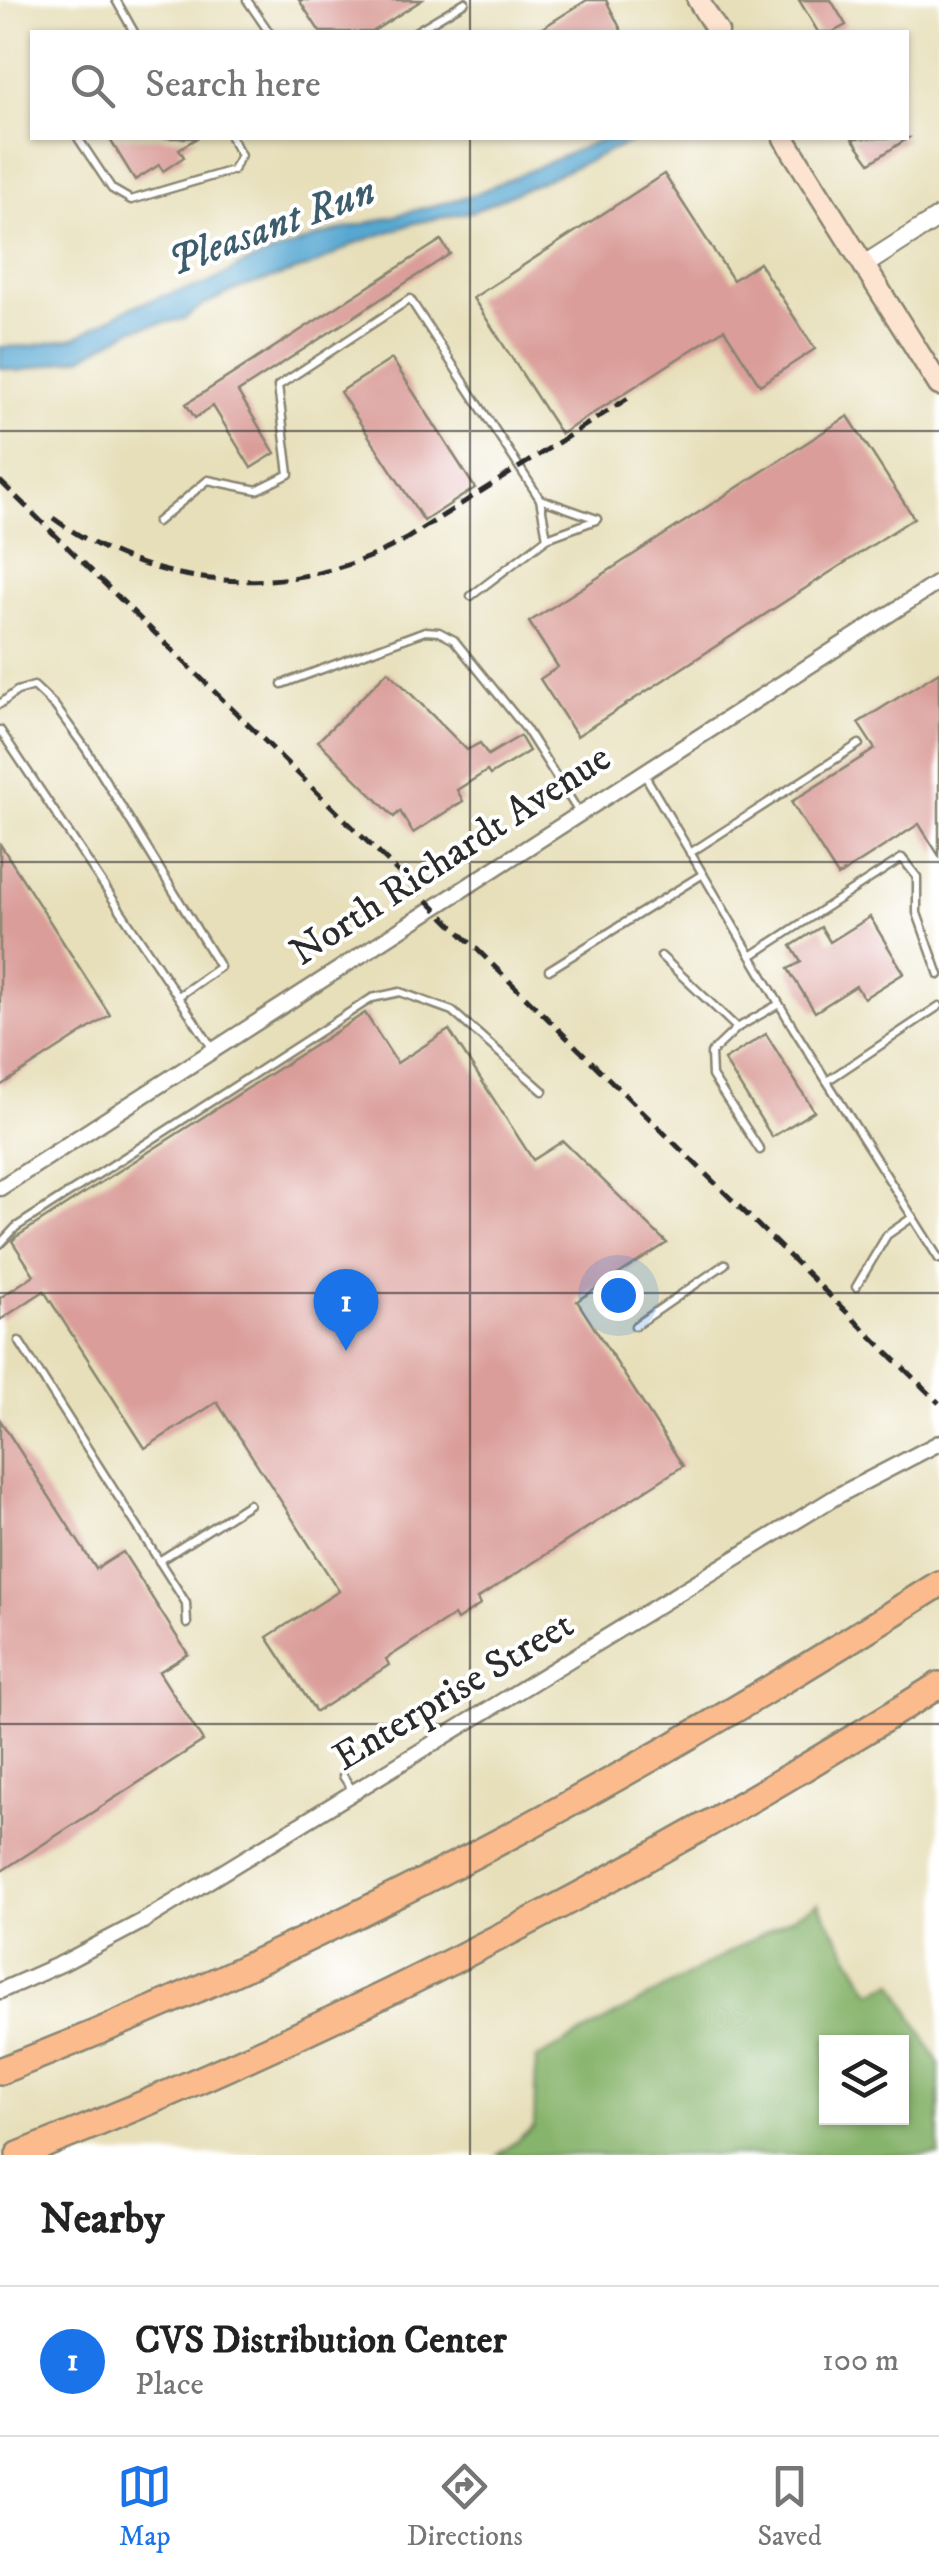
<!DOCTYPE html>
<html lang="en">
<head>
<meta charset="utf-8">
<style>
  :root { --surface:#fff; --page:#f2f2f2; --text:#222; --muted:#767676; --line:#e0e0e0; --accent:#1a73e8 }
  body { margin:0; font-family:"IM FELL DW Pica",serif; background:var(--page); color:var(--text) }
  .controls { position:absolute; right:30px; bottom:30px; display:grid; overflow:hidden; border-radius:0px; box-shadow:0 2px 8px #0004 }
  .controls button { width:90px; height:90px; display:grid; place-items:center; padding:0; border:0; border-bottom:2px solid var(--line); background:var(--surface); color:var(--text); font:50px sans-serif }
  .you { position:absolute; left:618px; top:1295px; width:35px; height:35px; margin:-25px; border:8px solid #fff; border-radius:50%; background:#1a73e8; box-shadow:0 0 0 15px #1a73e833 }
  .badge { display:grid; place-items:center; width:65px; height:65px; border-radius:50%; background:var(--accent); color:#fff; font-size:32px; font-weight:700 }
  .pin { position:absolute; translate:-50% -82px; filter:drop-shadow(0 2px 5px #0008) }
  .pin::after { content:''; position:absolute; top:52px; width:35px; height:30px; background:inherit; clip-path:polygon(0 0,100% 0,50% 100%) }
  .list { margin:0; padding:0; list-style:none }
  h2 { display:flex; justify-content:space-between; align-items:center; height:130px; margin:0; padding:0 40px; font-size:42px }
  h2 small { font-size:32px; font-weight:400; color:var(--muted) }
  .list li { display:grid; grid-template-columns:65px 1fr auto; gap:30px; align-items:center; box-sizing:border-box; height:150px; padding:0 40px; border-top:2px solid var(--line) }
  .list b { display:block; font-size:38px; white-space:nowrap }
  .list p { margin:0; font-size:32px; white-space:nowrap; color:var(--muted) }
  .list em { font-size:32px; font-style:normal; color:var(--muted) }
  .icon { flex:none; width:55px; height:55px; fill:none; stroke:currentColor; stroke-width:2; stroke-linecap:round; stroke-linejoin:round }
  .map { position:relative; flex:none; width:939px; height:2155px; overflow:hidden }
  .search { position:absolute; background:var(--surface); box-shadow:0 2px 8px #0004; left:30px; right:30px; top:30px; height:110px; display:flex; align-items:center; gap:25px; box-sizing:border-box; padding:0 35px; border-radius:0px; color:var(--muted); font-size:38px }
  .sheet { height:280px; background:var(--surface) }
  nav { display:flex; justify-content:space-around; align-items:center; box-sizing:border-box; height:140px; border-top:2px solid var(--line); background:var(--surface); font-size:28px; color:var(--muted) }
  nav a { display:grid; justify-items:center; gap:5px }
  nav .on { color:var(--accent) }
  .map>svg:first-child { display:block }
  .forest { fill:#87b46c; stroke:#59704c; stroke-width:2.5; fill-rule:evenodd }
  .water { fill:#57a7d1; stroke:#41697e; stroke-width:2.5 }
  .building { fill:#da9d99 }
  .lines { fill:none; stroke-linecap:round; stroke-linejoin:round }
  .service-casing { stroke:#898572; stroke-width:11 }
  .minor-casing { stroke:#898572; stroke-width:19 }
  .tertiary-casing { stroke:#898572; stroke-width:22 }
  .secondary-casing { stroke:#898572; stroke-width:25 }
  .motorway-casing { stroke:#898572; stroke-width:30 }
  .service { stroke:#fff; stroke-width:6 }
  .minor { stroke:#fff; stroke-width:14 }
  .tertiary { stroke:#fff; stroke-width:18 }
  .secondary { stroke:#fde4d1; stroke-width:20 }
  .motorway { stroke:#fbbb8d; stroke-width:25 }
  .rail { stroke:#2b2b2b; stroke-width:5; stroke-dasharray:15 8; stroke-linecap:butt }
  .grid { fill:none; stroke:#2b2b2b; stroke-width:2.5; stroke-opacity:0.55 }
  .labels { text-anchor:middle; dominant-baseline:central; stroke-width:8; stroke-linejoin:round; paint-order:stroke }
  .street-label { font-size:40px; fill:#2b2b2b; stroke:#fff }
  .water-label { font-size:42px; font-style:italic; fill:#3d5d6d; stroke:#fff }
</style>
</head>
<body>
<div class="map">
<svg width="939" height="2155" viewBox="0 0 939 2155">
  <rect width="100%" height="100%" fill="#fff"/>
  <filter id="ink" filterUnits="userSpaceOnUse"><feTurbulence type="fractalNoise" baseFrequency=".01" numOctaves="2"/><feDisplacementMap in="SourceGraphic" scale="20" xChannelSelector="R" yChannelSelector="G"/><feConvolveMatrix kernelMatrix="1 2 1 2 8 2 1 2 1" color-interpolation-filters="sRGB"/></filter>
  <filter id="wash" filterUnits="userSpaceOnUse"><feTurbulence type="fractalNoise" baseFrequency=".0048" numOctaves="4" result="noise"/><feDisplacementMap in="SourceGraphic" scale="40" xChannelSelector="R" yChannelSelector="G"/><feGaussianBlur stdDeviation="2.25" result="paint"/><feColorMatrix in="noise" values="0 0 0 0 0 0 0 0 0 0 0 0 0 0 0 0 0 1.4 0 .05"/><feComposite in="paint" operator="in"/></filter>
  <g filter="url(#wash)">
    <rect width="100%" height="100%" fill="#e7dfba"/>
    <path class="forest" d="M818,1903L871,1992L894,1983L939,2064V2155H498L534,2127L536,2059ZM826,2042H902V2118H826Z"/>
    <polygon class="water" points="604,138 640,138 474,211 415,223 356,243 312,266 240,288 203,305 184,319 133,329 81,358 19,371 0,368 0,347 31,346 75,338 129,308 172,293 207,284 244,264 322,235 473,195"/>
    <g id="blocks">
      <g class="building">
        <polygon points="299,0 422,0 372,32 320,32"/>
        <polygon points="587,0 606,0 622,32 536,32"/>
        <polygon points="799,0 831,0 846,25 833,32 818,32"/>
        <polygon points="109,138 197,138 179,149 184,157 163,171 159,165 135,180"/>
        <polygon points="852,138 908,138 870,163"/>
        <polygon points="664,174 733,280 759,263 815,349 760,385 724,329 561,434 473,298"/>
        <polygon points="441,240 450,254 238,392 275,453 251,468 213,406 195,418 186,404"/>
        <polygon points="392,359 475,488 424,521 340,392"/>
        <polygon points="848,416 914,518 577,736 540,679 558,667 529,622"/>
        <polygon points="388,671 467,750 480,743 488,755 520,736 529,751 490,775 487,771 457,790 463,801 413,833 400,811 394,817 318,741"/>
        <polygon points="939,672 939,856 919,824 838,876 791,802 875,749 858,723"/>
        <polygon points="0,844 110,1015 0,1086"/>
        <polygon points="870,917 904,973 864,998 856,986 815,1012 788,969 801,962 791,946 821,927 830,942"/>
        <polygon points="365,1013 397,1063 449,1030 533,1160 563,1141 667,1243 577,1301 683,1466 477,1599 480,1605 457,1620 454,1615 386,1659 389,1665 316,1712 267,1637 339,1591 217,1402 145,1448 44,1291 0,1320 0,1298 34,1275 12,1241 16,1237"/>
        <polygon points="766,1034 814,1111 772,1137 724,1060"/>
        <polygon points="0,1420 96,1569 123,1552 188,1654 159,1672 203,1741 0,1872"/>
      </g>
    </g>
  </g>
  <g filter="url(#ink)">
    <use href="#blocks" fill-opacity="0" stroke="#898572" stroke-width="2.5"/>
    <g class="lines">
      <g class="service-casing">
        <g id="service">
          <polyline points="116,0 134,32"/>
          <polyline points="247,0 269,32"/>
          <polyline points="415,32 465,2"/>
          <polyline points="78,138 112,189 131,200 233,170 241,155 231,138"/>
          <polyline points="540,499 547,538 596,520"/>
          <polyline points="157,522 208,480 257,490 289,474 278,386 410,299 540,499 597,519"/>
          <polyline points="471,596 547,538"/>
          <polyline points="282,684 425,631 439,632 454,640 526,729 580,814"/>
          <polyline points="0,704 17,691 34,686 55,706 86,749 220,967 180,995"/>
          <polyline points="0,730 213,1049"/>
          <polyline points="644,774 794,1029 939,1259"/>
          <polyline points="690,853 859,744"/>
          <polyline points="661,956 737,1028 779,1004"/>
          <polyline points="751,956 902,858 917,877 917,913 939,975"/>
          <polyline points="549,970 703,874"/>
          <polyline points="737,1028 711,1053 712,1076 760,1150"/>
          <polyline points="827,1081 939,1006"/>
          <polyline points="0,1244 16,1227 372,998 400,992 452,1011 543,1091"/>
          <polyline points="856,1287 887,1235 913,1217"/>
          <polyline points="635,1326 725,1264"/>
          <polyline points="19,1341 186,1603 187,1624"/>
          <polyline points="159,1561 249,1504"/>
          <polyline points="343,1776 353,1791"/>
        </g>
      </g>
      <g class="minor-casing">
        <g id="minor">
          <polyline points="0,1188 939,582"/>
          <polyline points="0,1991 63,1963 143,1921 837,1496 939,1443"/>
        </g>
      </g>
      <g class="tertiary-casing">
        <polyline id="tertiary" points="864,265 939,217"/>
      </g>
      <g class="secondary-casing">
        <g id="secondary">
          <polyline points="698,0 718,32"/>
          <polyline points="784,138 939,385"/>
        </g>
      </g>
      <g class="motorway-casing">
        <g id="motorway">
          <path d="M0,2071C330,1944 641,1774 939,1584"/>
          <path d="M19,2155C341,2028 647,1870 939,1685"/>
        </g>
      </g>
      <use href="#service" class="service"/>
      <use href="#minor" class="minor"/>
      <use href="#tertiary" class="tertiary"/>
      <use href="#secondary" class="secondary"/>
      <use href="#motorway" class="motorway"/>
      <g class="rail">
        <polyline points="0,481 939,1403"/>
        <path d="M53,518C156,593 295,602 406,539L630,397"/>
      </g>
    </g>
  </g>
  <path class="grid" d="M470,0V32M470,138V2155M0,431H939M0,862H939M0,1293H939M0,1724H939"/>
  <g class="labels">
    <g class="street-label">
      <text transform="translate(451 856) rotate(-33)">North Richardt Avenue</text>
      <text transform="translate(454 1692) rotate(-31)">Enterprise Street</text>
    </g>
    <g class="water-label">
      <text transform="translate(272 227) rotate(-20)">Pleasant Run</text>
    </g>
  </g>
</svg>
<div class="controls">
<button><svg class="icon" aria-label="layers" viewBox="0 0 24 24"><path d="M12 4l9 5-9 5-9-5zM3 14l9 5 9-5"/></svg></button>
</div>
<div class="you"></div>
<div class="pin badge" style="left:346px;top:1351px">1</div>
<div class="search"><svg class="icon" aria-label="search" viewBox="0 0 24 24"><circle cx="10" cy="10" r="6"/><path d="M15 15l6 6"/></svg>Search here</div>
</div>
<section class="sheet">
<h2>Nearby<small></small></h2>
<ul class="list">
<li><span class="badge">1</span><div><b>CVS Distribution Center</b><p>Place</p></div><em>100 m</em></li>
</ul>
</section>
<nav>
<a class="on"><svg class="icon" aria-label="map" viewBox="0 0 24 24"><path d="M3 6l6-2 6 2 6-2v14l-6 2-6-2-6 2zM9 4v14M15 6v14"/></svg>Map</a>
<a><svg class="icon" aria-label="directions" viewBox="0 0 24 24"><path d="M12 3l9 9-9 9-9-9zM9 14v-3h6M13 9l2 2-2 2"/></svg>Directions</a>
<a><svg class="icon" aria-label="saved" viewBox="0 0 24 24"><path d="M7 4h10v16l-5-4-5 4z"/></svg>Saved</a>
</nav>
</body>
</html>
